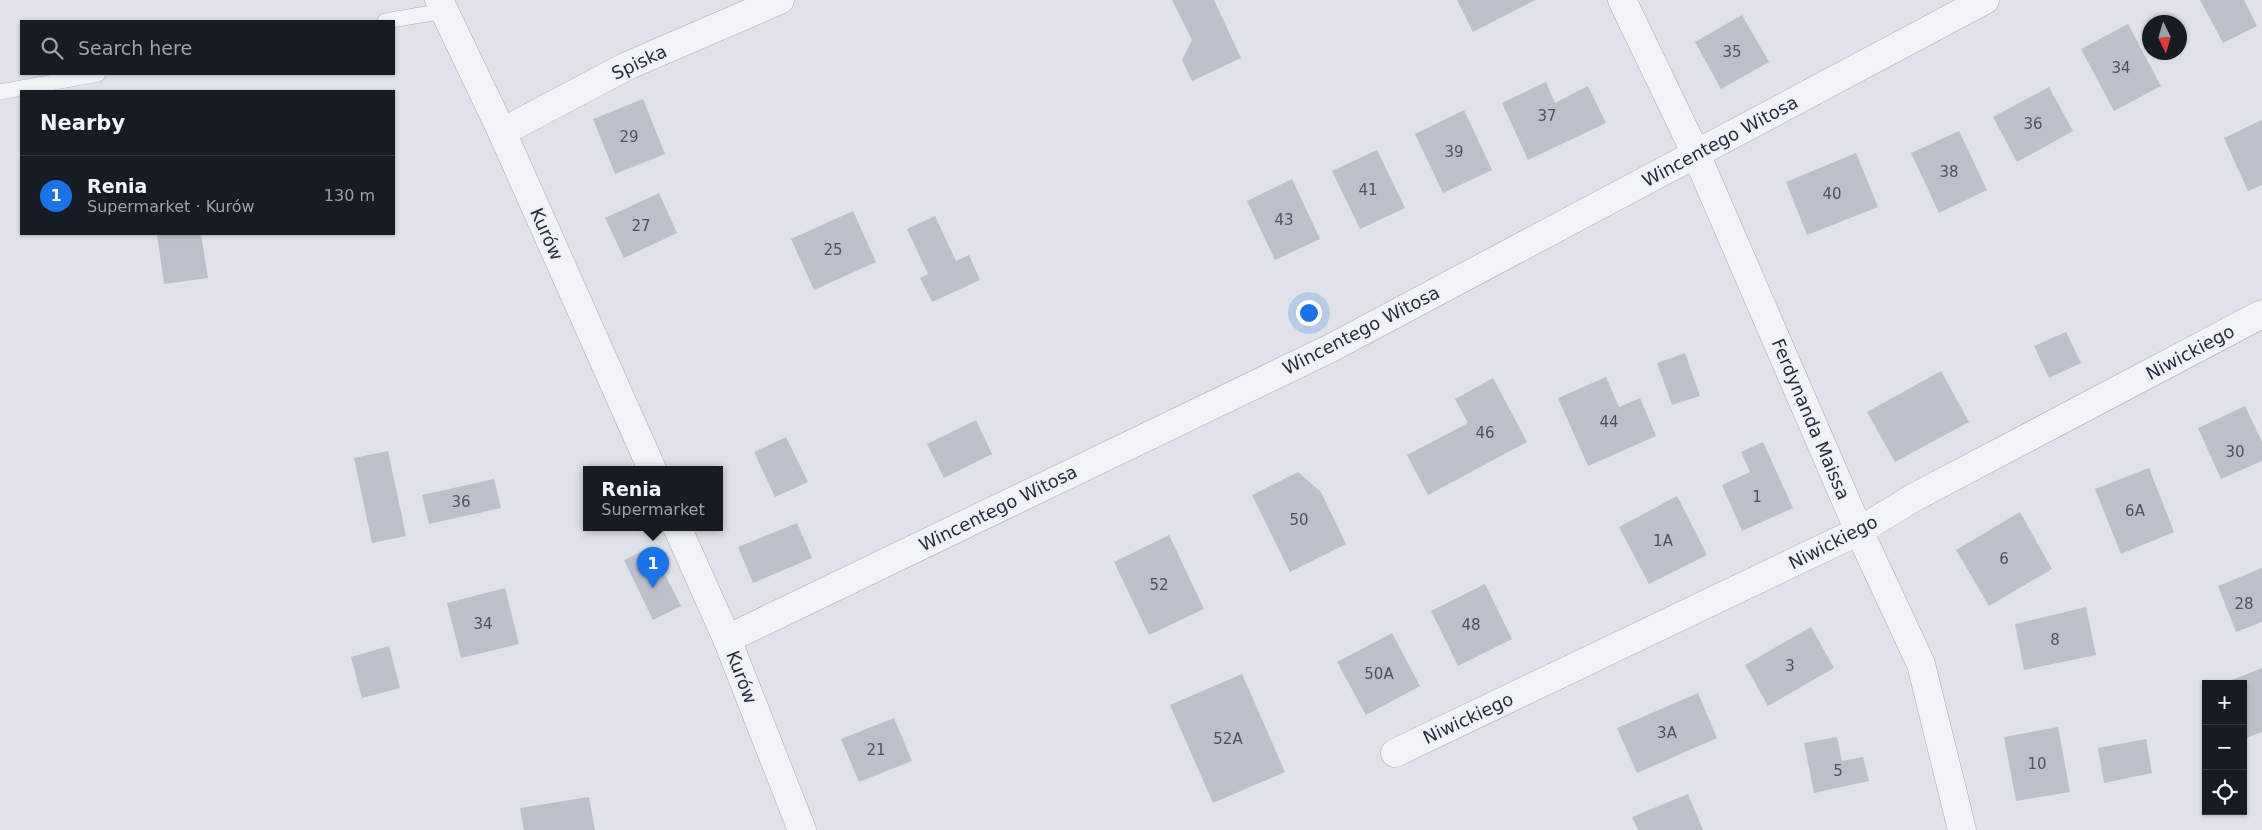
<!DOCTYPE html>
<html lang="en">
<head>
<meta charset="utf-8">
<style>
  :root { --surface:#171b24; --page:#20242c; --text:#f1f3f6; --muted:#9ea1a6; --line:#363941; --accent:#1a73e8 }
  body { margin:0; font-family:"DejaVu Sans",sans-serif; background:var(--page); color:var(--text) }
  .controls { position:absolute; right:15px; bottom:15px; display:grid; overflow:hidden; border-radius:0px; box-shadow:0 1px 4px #0004 }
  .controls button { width:45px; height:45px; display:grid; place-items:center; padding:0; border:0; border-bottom:1px solid var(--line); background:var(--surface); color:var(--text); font:25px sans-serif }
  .compass { position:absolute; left:2142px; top:15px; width:45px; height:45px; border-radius:50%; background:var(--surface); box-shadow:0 1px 4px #0004; rotate:175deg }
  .you { position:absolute; left:1308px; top:312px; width:18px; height:18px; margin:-12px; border:4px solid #fff; border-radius:50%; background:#1a73e8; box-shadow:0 0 0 8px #1a73e833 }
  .badge { display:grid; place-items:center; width:32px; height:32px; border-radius:50%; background:var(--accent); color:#fff; font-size:16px; font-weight:700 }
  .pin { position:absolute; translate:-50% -41px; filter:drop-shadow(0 1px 2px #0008) }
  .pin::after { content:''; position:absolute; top:26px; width:18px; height:15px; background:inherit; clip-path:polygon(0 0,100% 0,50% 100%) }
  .popup { position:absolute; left:583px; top:466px; width:140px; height:65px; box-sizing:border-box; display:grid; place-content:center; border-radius:0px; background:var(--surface); filter:drop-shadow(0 1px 4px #0005); font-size:16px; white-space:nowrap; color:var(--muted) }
  .popup b { font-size:19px; color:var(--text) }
  .popup::after { content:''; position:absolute; left:50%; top:100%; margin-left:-10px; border:10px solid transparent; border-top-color:var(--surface) }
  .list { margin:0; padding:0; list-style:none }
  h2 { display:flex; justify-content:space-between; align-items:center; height:65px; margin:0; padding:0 20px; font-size:21px }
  h2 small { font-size:16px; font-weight:400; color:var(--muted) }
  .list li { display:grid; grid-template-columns:32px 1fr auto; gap:15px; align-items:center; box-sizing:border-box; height:80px; padding:0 20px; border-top:1px solid var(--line) }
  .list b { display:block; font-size:19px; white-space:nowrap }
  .list p { margin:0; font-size:16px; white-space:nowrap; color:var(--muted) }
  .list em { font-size:16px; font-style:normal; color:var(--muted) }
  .icon { flex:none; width:28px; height:28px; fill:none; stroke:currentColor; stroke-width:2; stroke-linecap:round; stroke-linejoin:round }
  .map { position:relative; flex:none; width:2262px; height:830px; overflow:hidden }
  .search { position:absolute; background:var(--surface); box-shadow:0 1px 4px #0004; left:20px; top:20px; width:375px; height:55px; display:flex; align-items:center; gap:12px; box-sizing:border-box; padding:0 18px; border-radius:0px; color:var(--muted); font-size:19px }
  .panel { position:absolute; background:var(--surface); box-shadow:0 1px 4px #0004; left:20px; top:90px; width:375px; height:145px; border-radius:0px }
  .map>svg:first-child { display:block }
  .building { fill:#bcc0cb }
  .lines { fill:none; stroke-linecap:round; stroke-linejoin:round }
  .service-casing { stroke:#a8acb6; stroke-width:16 }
  .minor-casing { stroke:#a8acb6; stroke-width:29 }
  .tertiary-casing { stroke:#a8acb6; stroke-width:29 }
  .service { stroke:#f2f3f7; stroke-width:15 }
  .minor { stroke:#f2f3f7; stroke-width:28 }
  .tertiary { stroke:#f2f3f7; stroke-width:28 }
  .labels { text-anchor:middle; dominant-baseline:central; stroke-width:4.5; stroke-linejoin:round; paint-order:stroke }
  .number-label { font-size:15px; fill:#4d5263 }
  .street-label { font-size:18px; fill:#282e40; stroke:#eef1f6 }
</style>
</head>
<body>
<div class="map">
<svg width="2262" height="830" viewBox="0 0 2262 830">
  <rect width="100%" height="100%" fill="#dfe2e8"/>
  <g class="building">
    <polygon points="1172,0 1214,0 1241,58 1192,81 1182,60 1192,40"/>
    <polygon points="1457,0 1535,0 1473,32"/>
    <polygon points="2200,0 2244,0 2257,26 2223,43"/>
    <polygon points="1742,15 1769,62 1721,89 1695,42"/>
    <polygon points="2128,24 2161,86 2114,111 2081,49"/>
    <polygon points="1546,82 1555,103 1588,86 1606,123 1528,160 1502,103"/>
    <polygon points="2049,87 2073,131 2017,162 1993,117"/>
    <polygon points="643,99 665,154 615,174 593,119"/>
    <polygon points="1464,110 1492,170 1443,193 1415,134"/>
    <polygon points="2262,120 2262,185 2248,191 2224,138"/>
    <polygon points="1959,131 1987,190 1939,213 1911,153"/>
    <polygon points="1377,150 1405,208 1360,229 1332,171"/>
    <polygon points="1856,153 1878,207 1807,235 1786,182"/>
    <polygon points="1292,179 1320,239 1275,260 1247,201"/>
    <polygon points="659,193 677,233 624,258 605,218"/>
    <polygon points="853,211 876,262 814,290 791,239"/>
    <polygon points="935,216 956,261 969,255 980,280 932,302 920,278 928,274 907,229"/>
    <polygon points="157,234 201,234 208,278 164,284"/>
    <polygon points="2066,332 2081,363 2049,378 2034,346"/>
    <polygon points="1685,353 1700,396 1672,405 1657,363"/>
    <polygon points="1941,371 1969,422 1895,462 1867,412"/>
    <polygon points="1606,377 1619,407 1640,398 1656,436 1588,466 1558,398"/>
    <polygon points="1493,378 1527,442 1428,495 1407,455 1468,423 1455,399"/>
    <polygon points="2245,406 2262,442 2262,461 2221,479 2198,428"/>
    <polygon points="976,420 992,454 944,478 927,444"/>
    <polygon points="786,437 808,482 775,497 754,452"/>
    <polygon points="1763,442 1793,508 1742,531 1722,485 1750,472 1741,452"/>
    <polygon points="388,451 406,536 372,543 354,458"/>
    <polygon points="2149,468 2174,532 2121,554 2095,489"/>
    <polygon points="1298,472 1321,492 1346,544 1290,572 1252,495"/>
    <polygon points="494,479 501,508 429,524 422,495"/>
    <polygon points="1677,496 1707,555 1649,584 1619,527"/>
    <polygon points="2020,512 2052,569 1989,606 1956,550"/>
    <polygon points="797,523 812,558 753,583 738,547"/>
    <polygon points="1169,535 1204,609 1149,635 1114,562"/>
    <polygon points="651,547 681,606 653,620 624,560"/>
    <polygon points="2262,568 2262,622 2236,632 2218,586"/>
    <polygon points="1485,584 1512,639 1458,666 1431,611"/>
    <polygon points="505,588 519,644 461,658 447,603"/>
    <polygon points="2086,607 2096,655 2024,670 2015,624"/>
    <polygon points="1811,627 1834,668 1768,706 1745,665"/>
    <polygon points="1392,633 1420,686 1366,715 1337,662"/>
    <polygon points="389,646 400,688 362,698 351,657"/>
    <polygon points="2262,668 2262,732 2243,739 2243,684 2222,684"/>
    <polygon points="1242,674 1285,772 1213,803 1170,705"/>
    <polygon points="1698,693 1717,738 1637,773 1617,728"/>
    <polygon points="894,718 912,761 859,782 841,739"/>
    <polygon points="2058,727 2070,792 2016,801 2004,737"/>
    <polygon points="1837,737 1842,761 1863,757 1869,781 1814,793 1804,743"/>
    <polygon points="2146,739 2152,773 2104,783 2098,748"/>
    <polygon points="1688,794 1703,830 1638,830 1632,817"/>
    <polygon points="589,797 595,830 524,830 520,808"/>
  </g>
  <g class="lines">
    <g class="service-casing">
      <g id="service">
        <polyline points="385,21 444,11"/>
        <polyline points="0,92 98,74"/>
      </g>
    </g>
    <g class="minor-casing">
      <g id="minor">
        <polyline points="1622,0 1696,154 1859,531 1921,664 1962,830"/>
        <polyline points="502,132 627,66 780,0"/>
        <polyline points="1395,753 1859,531 1913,498 2262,314"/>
      </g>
    </g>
    <g class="tertiary-casing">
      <g id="tertiary">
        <polyline points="439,0 502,132 652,469"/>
        <polyline points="677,527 727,639 802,830"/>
        <polyline points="727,639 1331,348 1985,0"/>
      </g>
    </g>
    <use href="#service" class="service"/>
    <use href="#minor" class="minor"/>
    <use href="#tertiary" class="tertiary"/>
  </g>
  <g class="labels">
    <g class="number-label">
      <text x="1732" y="52">35</text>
      <text x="2121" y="68">34</text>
      <text x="1547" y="116">37</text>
      <text x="2033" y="124">36</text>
      <text x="629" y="137">29</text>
      <text x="1454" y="152">39</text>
      <text x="1949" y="172">38</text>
      <text x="1368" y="190">41</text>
      <text x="1832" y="194">40</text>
      <text x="1284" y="220">43</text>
      <text x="641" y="226">27</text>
      <text x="833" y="250">25</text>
      <text x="1609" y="422">44</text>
      <text x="1485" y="433">46</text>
      <text x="2235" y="452">30</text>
      <text x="1757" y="497">1</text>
      <text x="461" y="502">36</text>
      <text x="2135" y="511">6A</text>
      <text x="1299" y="520">50</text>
      <text x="1663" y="541">1A</text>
      <text x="2004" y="559">6</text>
      <text x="1159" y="585">52</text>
      <text x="2244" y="604">28</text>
      <text x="483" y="624">34</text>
      <text x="1471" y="625">48</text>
      <text x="2055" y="640">8</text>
      <text x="1790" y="666">3</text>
      <text x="1379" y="674">50A</text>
      <text x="1667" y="733">3A</text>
      <text x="1228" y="739">52A</text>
      <text x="876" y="750">21</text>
      <text x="2037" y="764">10</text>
      <text x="1838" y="771">5</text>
    </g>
    <g class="street-label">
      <text transform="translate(639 62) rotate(-25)">Spiska</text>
      <text transform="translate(1720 141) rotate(-28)">Wincentego Witosa</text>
      <text transform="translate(547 234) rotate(66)">Kurów</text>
      <text transform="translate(1361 330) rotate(-27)">Wincentego Witosa</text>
      <text transform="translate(2190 352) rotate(-28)">Niwickiego</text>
      <text transform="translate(1811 419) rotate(67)">Ferdynanda Maissa</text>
      <text transform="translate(998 508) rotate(-26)">Wincentego Witosa</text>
      <text transform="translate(1833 542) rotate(-27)">Niwickiego</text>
      <text transform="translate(742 677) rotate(69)">Kurów</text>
      <text transform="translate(1468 718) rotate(-25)">Niwickiego</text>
    </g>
  </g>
</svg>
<div class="controls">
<button>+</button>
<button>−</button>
<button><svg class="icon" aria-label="locate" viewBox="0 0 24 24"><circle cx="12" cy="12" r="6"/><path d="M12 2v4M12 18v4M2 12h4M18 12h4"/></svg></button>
</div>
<svg class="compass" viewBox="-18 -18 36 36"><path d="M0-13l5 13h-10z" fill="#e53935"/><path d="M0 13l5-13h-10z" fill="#9ea1a6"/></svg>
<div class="you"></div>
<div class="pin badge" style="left:653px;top:588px">1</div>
<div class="popup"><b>Renia</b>Supermarket</div>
<div class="search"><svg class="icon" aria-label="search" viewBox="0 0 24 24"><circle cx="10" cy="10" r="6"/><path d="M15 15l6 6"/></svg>Search here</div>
<section class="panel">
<h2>Nearby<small></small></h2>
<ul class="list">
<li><span class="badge">1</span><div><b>Renia</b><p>Supermarket · Kurów</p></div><em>130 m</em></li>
</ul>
</section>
</div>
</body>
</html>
